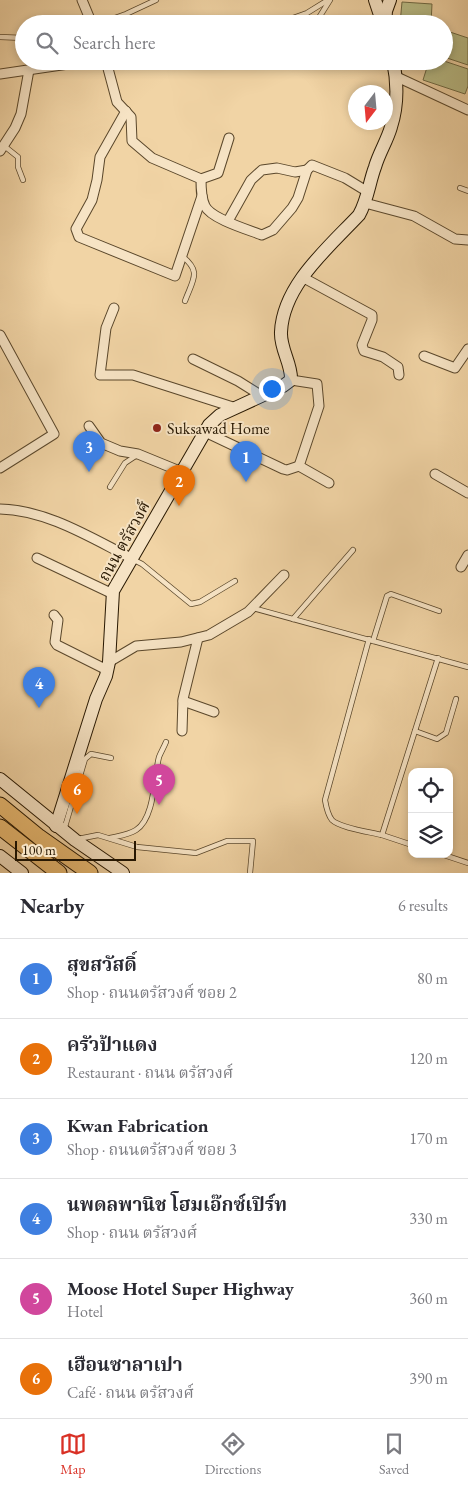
<!DOCTYPE html>
<html lang="en">
<head>
<meta charset="utf-8">
<style>
  :root { --surface:#fff; --page:#f7f7f7; --text:#2b2b33; --muted:#7c7c81; --line:#e1e1e2; --accent:#d93025 }
  body { margin:0; font-family:"EB Garamond","Noto Serif Thai",serif; background:var(--page); color:var(--text) }
  .controls { position:absolute; right:15px; bottom:15px; display:grid; overflow:hidden; border-radius:10px; box-shadow:0 2px 8px #0003 }
  .controls button { width:45px; height:45px; display:grid; place-items:center; padding:0; border:0; border-bottom:1px solid var(--line); background:var(--surface); color:var(--text); font:25px sans-serif }
  .compass { position:absolute; left:348px; top:85px; width:45px; height:45px; border-radius:50%; background:var(--surface); box-shadow:0 2px 8px #0003; rotate:196deg }
  .scale { position:absolute; left:15px; bottom:12px; width:121px; box-sizing:border-box; padding-left:5px; border:2px solid #281802; border-top:0; font-size:14px; line-height:18px; white-space:nowrap; color:#281802; -webkit-text-stroke:4px #f6e3c4; paint-order:stroke }
  .you { position:absolute; left:271px; top:388px; width:18px; height:18px; margin:-12px; border:4px solid #fff; border-radius:50%; background:#1a73e8; box-shadow:0 0 0 8px #1a73e833 }
  .badge { display:grid; place-items:center; width:32px; height:32px; border-radius:50%; background:var(--accent); color:#fff; font-size:16px; font-weight:700 }
  .pin { position:absolute; translate:-50% -41px; filter:drop-shadow(0 1px 2px #0008) }
  .pin::after { content:''; position:absolute; top:26px; width:18px; height:15px; background:inherit; clip-path:polygon(0 0,100% 0,50% 100%) }
  .list { margin:0; padding:0; list-style:none }
  h2 { display:flex; justify-content:space-between; align-items:center; height:65px; margin:0; padding:0 20px; font-size:21px }
  h2 small { font-size:16px; font-weight:400; color:var(--muted) }
  .list li { display:grid; grid-template-columns:32px 1fr auto; gap:15px; align-items:center; box-sizing:border-box; height:80px; padding:0 20px; border-top:1px solid var(--line) }
  .list b { display:block; font-size:19px; white-space:nowrap }
  .list p { margin:0; font-size:16px; white-space:nowrap; color:var(--muted) }
  .list em { font-size:16px; font-style:normal; color:var(--muted) }
  .icon { flex:none; width:28px; height:28px; fill:none; stroke:currentColor; stroke-width:2; stroke-linecap:round; stroke-linejoin:round }
  .map { position:relative; flex:none; width:468px; height:873px; overflow:hidden }
  .search { position:absolute; background:var(--surface); box-shadow:0 2px 8px #0003; left:15px; right:15px; top:15px; height:55px; display:flex; align-items:center; gap:12px; box-sizing:border-box; padding:0 18px; border-radius:28px; color:var(--muted); font-size:19px }
  .sheet { height:545px; background:var(--surface) }
  nav { display:flex; justify-content:space-around; align-items:center; box-sizing:border-box; height:70px; border-top:1px solid var(--line); background:var(--surface); font-size:14px; color:var(--muted) }
  nav a { display:grid; justify-items:center; gap:2px }
  nav .on { color:var(--accent) }
  .map>svg:first-child { display:block }
  .green { fill:#b9bd87; stroke:#706a44 }
  .lines { fill:none; stroke-linecap:round; stroke-linejoin:round }
  .lane-casing { stroke:#5a472b; stroke-width:6 }
  .street-casing { stroke:#5a472b; stroke-width:11 }
  .secondary-casing { stroke:#281802; stroke-width:14 }
  .highway-casing { stroke:#281802; stroke-width:17 }
  .lane { stroke:#f6e3c4; stroke-width:4.5 }
  .street { stroke:#f6e3c4; stroke-width:9 }
  .secondary { stroke:#f6e3c4; stroke-width:12 }
  .highway { stroke:#e8ba72; stroke-width:15 }
  .poi-dot { fill:#8f2418; stroke:#f6e3c4; stroke-width:2 }
  .labels { text-anchor:middle; dominant-baseline:central; stroke-width:4; stroke-linejoin:round; paint-order:stroke }
  .poi-label { font-size:16px; fill:#281802; stroke:#f6e3c4; text-anchor:start }
  .street-label { font-size:16px; fill:#281802; stroke:#f6e3c4 }
</style>
</head>
<body>
<div class="map">
<svg width="468" height="873" viewBox="0 0 468 873">
  <rect width="100%" height="100%" fill="#f1d4a5"/>
  <filter id="stains"><feTurbulence type="fractalNoise" baseFrequency=".004" numOctaves="4"/><feColorMatrix values="0 0 0 0 .2 0 0 0 0 .09 0 0 0 0 .02 0 0 0 .5 -.17"/></filter>
  <radialGradient id="worn" r=".72"><stop offset=".6" stop-color="#630" stop-opacity="0"/><stop offset="1" stop-color="#630" stop-opacity=".3"/></radialGradient>
  <g class="green">
    <polygon points="402,2 432,4 431,24 400,24"/>
    <polygon points="444,30 468,38 468,65 444,57"/>
    <polygon points="429,61 444,61 468,69 468,86 465,94 423,80"/>
  </g>
  <g class="lines">
    <g class="lane-casing">
      <g id="lane">
        <polyline points="98,24 126,14 156,0"/>
        <polyline points="276,24 307,13 328,0"/>
        <polyline points="315,24 330,0"/>
        <polyline points="0,37 24,38"/>
        <polyline points="3,145 18,157 18,167 23,180"/>
        <polyline points="460,188 468,191"/>
        <path d="M182,256C202,272 193,279 185,301"/>
        <polyline points="110,487 125,463 137,455"/>
        <polyline points="132,559 142,564 191,604 200,602 235,581"/>
        <polyline points="253,608 468,667"/>
        <polyline points="293,619 353,550"/>
        <path d="M369,639L325,800C326,806 328,815 332,820C340,828 370,832 382,835"/>
        <polyline points="373,641 387,596 391,594 439,611"/>
        <polyline points="415,731 437,739 446,733 456,699"/>
        <polyline points="64,830 85,759 91,754 111,758"/>
        <path d="M110,838C118,836 128,835 136,830C155,818 154,776 159,757C161,752 164,747 166,742"/>
        <polyline points="78,839 98,835 137,847 196,853 227,841 253,841 250,873"/>
        <polyline points="412,845 382,835 438,658"/>
        <polyline points="441,854 468,863"/>
      </g>
    </g>
    <g class="street-casing">
      <g id="street">
        <polyline points="82,0 92,24"/>
        <path d="M106,61L117,102L131,117L132,141L152,158L201,179C201,188 201,198 205,206C211,219 249,230 262,235L273,230L292,208L298,198L307,170L312,165L345,178L368,192"/>
        <polyline points="0,74 89,61"/>
        <polyline points="397,77 468,110"/>
        <polyline points="126,111 100,157 97,180 92,200 76,229 79,237 175,276 202,196"/>
        <polyline points="0,151 15,128 21,114 29,70"/>
        <polyline points="201,179 218,173 229,138"/>
        <polyline points="365,203 414,216 455,239 468,240"/>
        <polyline points="228,221 251,180 262,170 277,168 295,172 307,170"/>
        <polyline points="302,277 372,315 372,320 362,345 364,351 383,357 398,367 399,375"/>
        <polyline points="114,308 106,328 100,375 133,375 236,408"/>
        <polyline points="0,335 54,434 0,468"/>
        <polyline points="424,356 455,368 468,349"/>
        <polyline points="193,359 238,381 262,396"/>
        <polyline points="291,380 317,384 319,406 299,466 329,483"/>
        <polyline points="89,426 101,443 120,451 138,454 182,472"/>
        <polyline points="205,432 283,469 287,470 299,466"/>
        <polyline points="435,474 468,493"/>
        <path d="M0,509C47,510 91,538 131,558"/>
        <polyline points="37,558 113,594"/>
        <polyline points="461,567 468,555"/>
        <polyline points="54,615 58,620 55,642 57,645 107,670"/>
        <polyline points="109,662 136,646 181,642 209,635 248,612 284,575"/>
        <polyline points="183,701 214,712"/>
        <polyline points="182,731 183,699 198,638"/>
      </g>
    </g>
    <g class="secondary-casing">
      <g id="secondary">
        <polyline points="375,0 383,24"/>
        <polyline points="385,24 386,11 390,0"/>
        <polyline points="0,779 75,840 123,873"/>
        <path d="M56,826L96,699L106,676L109,662L113,591L209,425L220,415L283,386L291,380C292,364 280,349 281,332C283,285 329,247 359,215C368,199 369,183 375,167C379,153 387,141 391,127C398,105 398,84 393,61"/>
        <polyline points="0,856 22,873"/>
      </g>
    </g>
    <g class="highway-casing">
      <g id="highway">
        <polyline points="0,805 39,837 90,873"/>
        <polyline points="0,827 59,873"/>
      </g>
    </g>
    <use href="#lane" class="lane"/>
    <use href="#street" class="street"/>
    <use href="#secondary" class="secondary"/>
    <use href="#highway" class="highway"/>
  </g>
  <circle class="poi-dot" cx="157" cy="428" r="5"/>
  <g class="labels">
    <g class="poi-label">
      <text x="167" y="428">Suksawad Home</text>
    </g>
    <g class="street-label">
      <text transform="translate(124 541) rotate(-61)">ถนน ตรัสวงศ์</text>
    </g>
  </g>
  <rect width="100%" height="100%" filter="url(#stains)"/>
  <rect width="100%" height="100%" fill="url(#worn)"/>
</svg>
<div class="controls">
<button><svg class="icon" aria-label="locate" viewBox="0 0 24 24"><circle cx="12" cy="12" r="6"/><path d="M12 2v4M12 18v4M2 12h4M18 12h4"/></svg></button>
<button><svg class="icon" aria-label="layers" viewBox="0 0 24 24"><path d="M12 4l9 5-9 5-9-5zM3 14l9 5 9-5"/></svg></button>
</div>
<svg class="compass" viewBox="-18 -18 36 36"><path d="M0-13l5 13h-10z" fill="#e53935"/><path d="M0 13l5-13h-10z" fill="#7c7c81"/></svg>
<div class="scale">100 m</div>
<div class="you"></div>
<div class="pin badge" style="left:246px;top:482px;background:#3f7fe0">1</div>
<div class="pin badge" style="left:179px;top:506px;background:#e8710a">2</div>
<div class="pin badge" style="left:89px;top:472px;background:#3f7fe0">3</div>
<div class="pin badge" style="left:39px;top:708px;background:#3f7fe0">4</div>
<div class="pin badge" style="left:159px;top:805px;background:#d1479c">5</div>
<div class="pin badge" style="left:77px;top:814px;background:#e8710a">6</div>
<div class="search"><svg class="icon" aria-label="search" viewBox="0 0 24 24"><circle cx="10" cy="10" r="6"/><path d="M15 15l6 6"/></svg>Search here</div>
</div>
<section class="sheet">
<h2>Nearby<small>6 results</small></h2>
<ul class="list">
<li><span class="badge" style="background:#3f7fe0">1</span><div><b>สุขสวัสดิ์</b><p>Shop · ถนนตรัสวงศ์ ซอย 2</p></div><em>80 m</em></li>
<li><span class="badge" style="background:#e8710a">2</span><div><b>ครัวป้าแดง</b><p>Restaurant · ถนน ตรัสวงศ์</p></div><em>120 m</em></li>
<li><span class="badge" style="background:#3f7fe0">3</span><div><b>Kwan Fabrication</b><p>Shop · ถนนตรัสวงศ์ ซอย 3</p></div><em>170 m</em></li>
<li><span class="badge" style="background:#3f7fe0">4</span><div><b>นพดลพานิช โฮมเอ๊กซ์เปิร์ท</b><p>Shop · ถนน ตรัสวงศ์</p></div><em>330 m</em></li>
<li><span class="badge" style="background:#d1479c">5</span><div><b>Moose Hotel Super Highway</b><p>Hotel</p></div><em>360 m</em></li>
<li><span class="badge" style="background:#e8710a">6</span><div><b>เฮือนซาลาเปา</b><p>Café · ถนน ตรัสวงศ์</p></div><em>390 m</em></li>
</ul>
</section>
<nav>
<a class="on"><svg class="icon" aria-label="map" viewBox="0 0 24 24"><path d="M3 6l6-2 6 2 6-2v14l-6 2-6-2-6 2zM9 4v14M15 6v14"/></svg>Map</a>
<a><svg class="icon" aria-label="directions" viewBox="0 0 24 24"><path d="M12 3l9 9-9 9-9-9zM9 14v-3h6M13 9l2 2-2 2"/></svg>Directions</a>
<a><svg class="icon" aria-label="saved" viewBox="0 0 24 24"><path d="M7 4h10v16l-5-4-5 4z"/></svg>Saved</a>
</nav>
</body>
</html>
